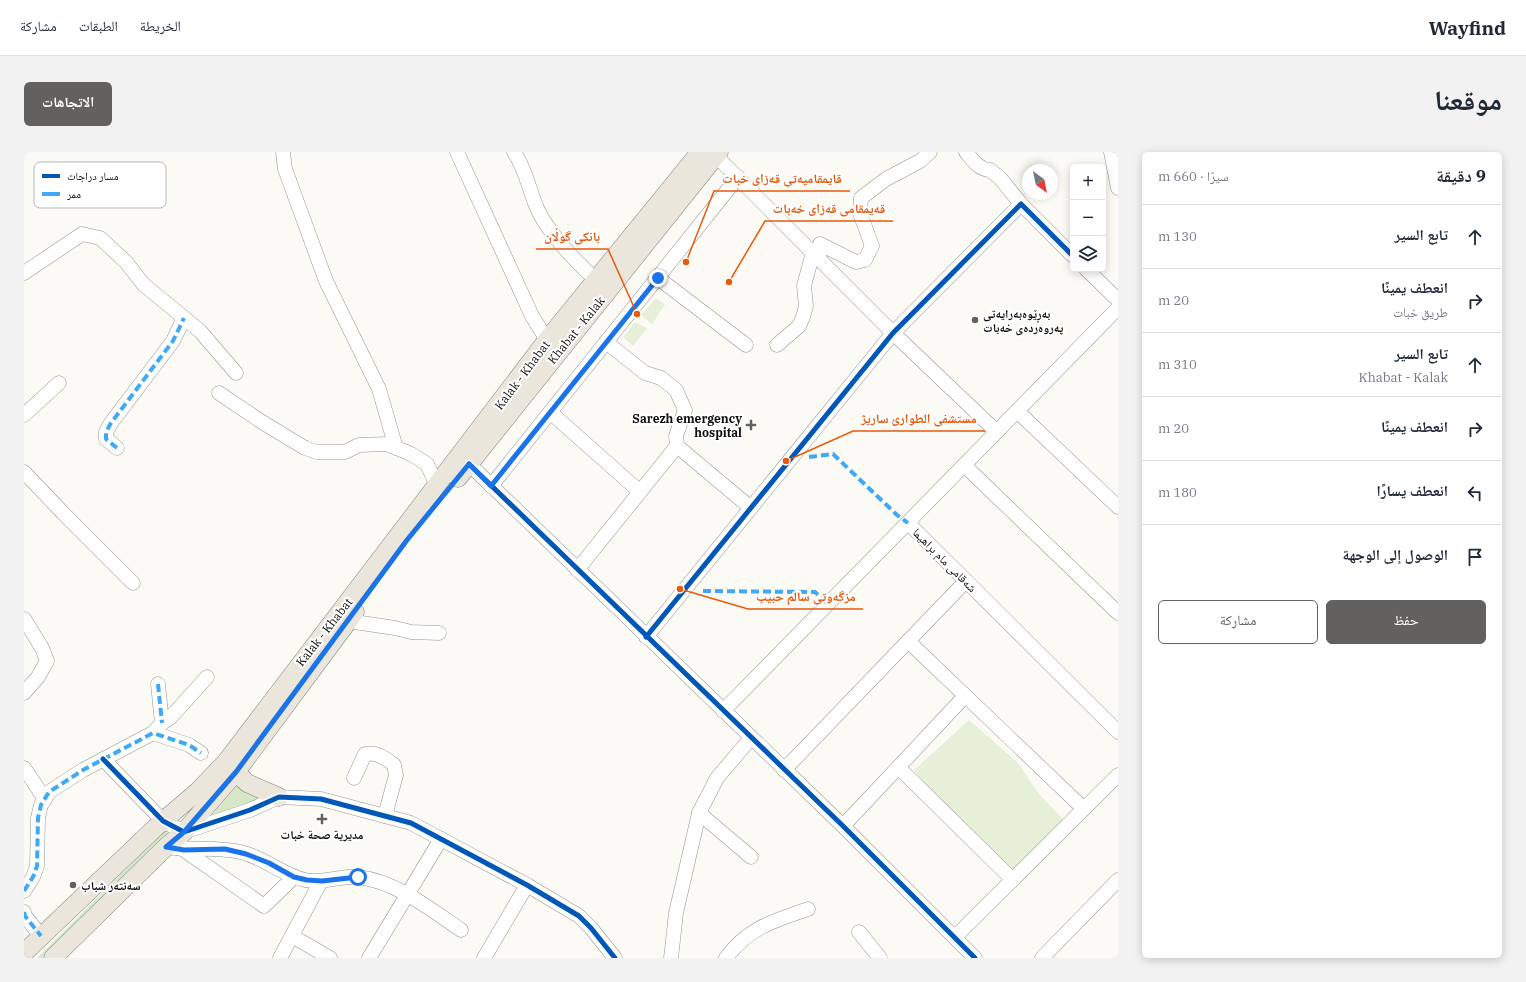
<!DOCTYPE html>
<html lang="ar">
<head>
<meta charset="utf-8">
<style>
  :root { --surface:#fff; --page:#f2f2f3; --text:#1f2937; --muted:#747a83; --line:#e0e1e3; --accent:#626160 }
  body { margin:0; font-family:"IBM Plex Serif","Noto Naskh Arabic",serif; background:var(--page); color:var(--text); direction:rtl }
  .controls { position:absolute; right:12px; top:12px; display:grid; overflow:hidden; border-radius:6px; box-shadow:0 2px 10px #0003 }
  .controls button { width:36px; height:36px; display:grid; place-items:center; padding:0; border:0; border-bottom:1px solid var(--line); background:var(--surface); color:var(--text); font:20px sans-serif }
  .compass { position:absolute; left:998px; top:12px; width:36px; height:36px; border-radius:50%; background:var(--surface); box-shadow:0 2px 10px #0003; rotate:147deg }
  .stop { position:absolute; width:12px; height:12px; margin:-9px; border:3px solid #1a73e8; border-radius:50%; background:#fff }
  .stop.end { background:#1a73e8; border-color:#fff; box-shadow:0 1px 4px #0008 }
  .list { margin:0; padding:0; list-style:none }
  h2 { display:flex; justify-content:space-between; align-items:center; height:52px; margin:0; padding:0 16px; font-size:17px }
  h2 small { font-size:13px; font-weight:400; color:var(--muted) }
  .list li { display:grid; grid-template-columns:26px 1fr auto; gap:12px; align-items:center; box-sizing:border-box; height:64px; padding:0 16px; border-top:1px solid var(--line) }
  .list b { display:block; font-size:15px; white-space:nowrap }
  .list p { margin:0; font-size:13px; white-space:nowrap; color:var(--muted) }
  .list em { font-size:13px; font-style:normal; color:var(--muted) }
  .actions { display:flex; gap:8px; padding:12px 16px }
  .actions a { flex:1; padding:9px 0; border:1px solid var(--accent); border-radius:6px; text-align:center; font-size:14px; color:var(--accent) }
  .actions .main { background:var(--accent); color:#fff }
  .icon { flex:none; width:22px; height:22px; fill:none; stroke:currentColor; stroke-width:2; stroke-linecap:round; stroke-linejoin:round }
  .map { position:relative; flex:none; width:1094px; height:806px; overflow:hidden; direction:ltr; border-radius:6px }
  header { display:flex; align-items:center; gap:24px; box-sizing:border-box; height:56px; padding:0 20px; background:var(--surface); border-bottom:1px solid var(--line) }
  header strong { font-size:19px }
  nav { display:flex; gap:22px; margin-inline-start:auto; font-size:14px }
  .intro { display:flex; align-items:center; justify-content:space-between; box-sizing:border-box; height:96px; padding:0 24px }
  h1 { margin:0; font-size:28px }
  .button { padding:10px 18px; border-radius:6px; background:var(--accent); color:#fff; font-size:14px; font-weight:700 }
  main { display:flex; gap:24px; padding:0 24px }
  aside { flex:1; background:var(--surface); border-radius:6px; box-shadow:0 2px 10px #0003 }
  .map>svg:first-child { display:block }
  .green { fill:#e6efd7 }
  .forest { fill:#d7e6c6 }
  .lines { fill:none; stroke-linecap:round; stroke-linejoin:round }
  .minor-casing { stroke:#959593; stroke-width:15 }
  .major-casing { stroke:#838280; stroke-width:19 }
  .minor { stroke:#fefefe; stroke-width:14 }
  .major { stroke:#eae6dc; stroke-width:18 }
  .quiet { stroke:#3fa9f5; stroke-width:4; stroke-dasharray:8 4; stroke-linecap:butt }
  .cycleway-casing { stroke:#fff; stroke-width:8 }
  .cycleway { stroke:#0057b8; stroke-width:5 }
  .route { stroke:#1a73e8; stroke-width:5 }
  .poi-dot { fill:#626160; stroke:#fff; stroke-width:1.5 }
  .labels { text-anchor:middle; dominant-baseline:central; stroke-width:4; stroke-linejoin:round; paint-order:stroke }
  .poi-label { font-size:12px; font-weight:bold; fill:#0f0f0f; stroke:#fff; text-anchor:start }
  .street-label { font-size:12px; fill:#0f0f0f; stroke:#fff }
  .key { fill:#fff; stroke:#b7b7b7; stroke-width:1 }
  .key-label { font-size:11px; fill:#0f0f0f }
  .leader { fill:none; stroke:#e8590c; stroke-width:1.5 }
  .callout-dot { fill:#e8590c; stroke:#fff; stroke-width:1.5 }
  .callout-label { font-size:13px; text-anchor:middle; font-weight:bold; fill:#e8590c; stroke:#fff; stroke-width:4; stroke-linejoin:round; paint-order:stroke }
</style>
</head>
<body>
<header>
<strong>Wayfind</strong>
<nav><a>الخريطة</a><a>الطبقات</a><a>مشاركة</a></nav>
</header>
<div class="intro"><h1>موقعنا</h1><a class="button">الاتجاهات</a></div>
<main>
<aside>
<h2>9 دقيقة<small>سيرًا · 660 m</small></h2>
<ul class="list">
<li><svg class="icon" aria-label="ahead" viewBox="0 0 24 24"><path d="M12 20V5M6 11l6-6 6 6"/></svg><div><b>تابع السير</b></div><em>130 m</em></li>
<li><svg class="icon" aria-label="right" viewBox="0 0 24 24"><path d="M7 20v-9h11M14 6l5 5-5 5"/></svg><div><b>انعطف يمينًا</b><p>طريق خبات</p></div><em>20 m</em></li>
<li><svg class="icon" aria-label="ahead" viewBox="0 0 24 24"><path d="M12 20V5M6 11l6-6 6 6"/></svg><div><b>تابع السير</b><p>Khabat - Kalak</p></div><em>310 m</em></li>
<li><svg class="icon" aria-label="right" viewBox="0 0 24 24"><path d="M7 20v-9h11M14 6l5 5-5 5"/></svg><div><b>انعطف يمينًا</b></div><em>20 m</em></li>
<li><svg class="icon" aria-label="left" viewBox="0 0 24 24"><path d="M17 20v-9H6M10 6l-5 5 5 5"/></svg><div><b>انعطف يسارًا</b></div><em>180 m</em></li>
<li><svg class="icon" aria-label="arrive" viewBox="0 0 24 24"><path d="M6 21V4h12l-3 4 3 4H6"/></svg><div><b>الوصول إلى الوجهة</b></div></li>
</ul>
<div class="actions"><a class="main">حفظ</a><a>مشاركة</a></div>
</aside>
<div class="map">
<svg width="1094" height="806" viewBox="0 0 1094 806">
  <rect width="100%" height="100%" fill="#fbfaf5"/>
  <g class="green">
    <polygon points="632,146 641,153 628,172 617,163"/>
    <polygon points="611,170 623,176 609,194 599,185"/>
    <polygon points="945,568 994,611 1015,642 1042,670 992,720 921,659 890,618"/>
  </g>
  <g class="forest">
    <polygon points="214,632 220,639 235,646 223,652 188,663"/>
    <polygon points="141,678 143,678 144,682 19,806 13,806"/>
  </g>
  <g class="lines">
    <g class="minor-casing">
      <g id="minor">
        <polyline points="259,0 261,17 302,129 355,237 372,296"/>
        <polyline points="433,0 508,164 523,188"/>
        <path d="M490,0C501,16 504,33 511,51C520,77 552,110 572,128"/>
        <polyline points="688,0 869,181 973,280"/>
        <path d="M942,0C948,7 955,18 966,18L976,26L997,52"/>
        <polyline points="1087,0 1094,36"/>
        <polyline points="795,106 796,92 832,110 841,108 848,94 836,61 837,46 862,27 896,9 906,0"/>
        <polyline points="1062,117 1094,148"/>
        <polyline points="0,121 58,82 76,86 102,110 119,132 176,179 212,221"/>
        <polyline points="634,126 722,193"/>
        <polyline points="582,190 621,221 637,226 652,238 661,258 652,284 653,294 727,356"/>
        <polyline points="753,193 775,174 779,165 782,154 780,134 789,100"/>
        <polyline points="195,241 238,270 281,296 293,300 321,300 335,293 363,292 387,302 403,312 413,334"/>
        <polyline points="993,259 1094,355"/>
        <polyline points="526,260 615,339"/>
        <polyline points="0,263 35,231"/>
        <polyline points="93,296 82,287 82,280 87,271 149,189 160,166"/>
        <polyline points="445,312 819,674 951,806"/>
        <polyline points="940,313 1094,461"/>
        <polyline points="0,320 39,361 109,431"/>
        <polyline points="467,334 714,25"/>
        <polyline points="884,371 1094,580"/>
        <polyline points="553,418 653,294"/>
        <polyline points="0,467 18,496 23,509 14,525 0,541"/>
        <polyline points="324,469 371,476 387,480 415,481"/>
        <polyline points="622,485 869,181 997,52 1049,104"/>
        <polyline points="884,489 1060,657"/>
        <polyline points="134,532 138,571"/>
        <polyline points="699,559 1094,156"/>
        <polyline points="129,581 138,571 147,565 183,525"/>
        <polyline points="79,607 139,669 160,680 226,658 255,645 297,647 387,671 503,733 555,764 567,776 591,806"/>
        <polyline points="874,615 989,728"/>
        <polyline points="0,616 21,647"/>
        <polyline points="760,618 942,429"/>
        <path d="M330,626L341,602C351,600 362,606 370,613L372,623L361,664"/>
        <polyline points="675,661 727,705"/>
        <polyline points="819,674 941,544"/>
        <path d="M142,695C168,699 194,694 220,701C242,707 259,723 281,728C299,732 317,723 335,725C373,730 406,757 437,778"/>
        <polyline points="160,698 240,754 270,725"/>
        <polyline points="0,739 9,725 13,714 14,666 17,653 25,640 59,618 129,581 165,593 177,601"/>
        <polyline points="0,760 1,764 17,784"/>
        <polyline points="835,780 856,806"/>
        <polyline points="268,784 306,806"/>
        <polyline points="931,785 1094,623"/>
        <polyline points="256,806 297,729"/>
        <polyline points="345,806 417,687"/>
        <polyline points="460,806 503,733"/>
        <polyline points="647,806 652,761 675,661 693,626 727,586"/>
        <path d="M702,806C725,775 750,769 784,757"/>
        <polyline points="1018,806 1094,728"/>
      </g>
    </g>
    <g class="major-casing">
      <g id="major">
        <polyline points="434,326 695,0"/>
        <polyline points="212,620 223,631 255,645"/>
        <polyline points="0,801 131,676 173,640 202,610 523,188 676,0"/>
        <polyline points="29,806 142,695 160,680 212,620 331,460"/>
      </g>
    </g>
    <use href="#minor" class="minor"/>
    <use href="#major" class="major"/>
    <g class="quiet">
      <polyline points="93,296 82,287 82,280 87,271 149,189 160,166"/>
      <polyline points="785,305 809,302 873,363 884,371"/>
      <polyline points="679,439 791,440 804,452"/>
      <polyline points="134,532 138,571"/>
      <polyline points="0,739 9,725 13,714 14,666 17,653 25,640 59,618 129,581 165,593 177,601"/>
      <polyline points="0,760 1,764 17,784"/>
    </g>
    <g class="cycleway-casing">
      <g id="cycleway">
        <polyline points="445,312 819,674 951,806"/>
        <polyline points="622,485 869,181 997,52 1049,104"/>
        <polyline points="79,607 139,669 160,680 226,658 255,645 297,647 387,671 503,733 555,764 567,776 591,806"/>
      </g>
    </g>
    <use href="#cycleway" class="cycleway"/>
  </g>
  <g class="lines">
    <polyline class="route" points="334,725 298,729 283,728 270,725 245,711 222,702 201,697 160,698 142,695 160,680 212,620 383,388 445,312 467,334 634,126"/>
  </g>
  <g class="poi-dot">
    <circle cx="951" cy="168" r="4"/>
    <path d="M725 267h4v4h4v4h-4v4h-4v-4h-4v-4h4z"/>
    <path d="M296 661h4v4h4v4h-4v4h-4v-4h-4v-4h4z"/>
    <circle cx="49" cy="733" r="4"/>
  </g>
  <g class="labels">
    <g class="poi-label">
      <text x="959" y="161">بەڕێوەبەرایەتی<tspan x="959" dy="14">پەروەردەی خەبات</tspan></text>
      <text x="718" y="266" text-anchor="end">Sarezh emergency<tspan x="718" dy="14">hospital</tspan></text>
      <text x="298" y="682" text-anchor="middle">مديرية صحة خبات</text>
      <text x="57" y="733">سەنتەر شباب</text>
    </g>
    <g class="street-label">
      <text transform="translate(552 178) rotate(-51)">Khabat - Kalak</text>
      <text transform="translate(498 223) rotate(-53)">Kalak - Khabat</text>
      <text transform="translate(921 408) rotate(45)">شەقامی مام براهیما</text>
      <text transform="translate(300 480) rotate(-52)">Kalak - Khabat</text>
    </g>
  </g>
  <rect x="10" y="10" width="132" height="46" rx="6" class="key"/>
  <rect x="18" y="22" width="18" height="4" fill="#0057b8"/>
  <rect x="18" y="40" width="18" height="4" fill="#3fa9f5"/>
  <g class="key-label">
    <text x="43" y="28">مسار دراجات</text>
    <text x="43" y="46">ممر</text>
  </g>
  <path class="leader" d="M662 110L690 39H826M705 130L741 69H869M613 162L584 97H512M762 309L829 279H961M656 437L724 457H839"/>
  <g class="callout-dot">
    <circle cx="662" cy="110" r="4"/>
    <circle cx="705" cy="130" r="4"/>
    <circle cx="613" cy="162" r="4"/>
    <circle cx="762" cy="309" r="4"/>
    <circle cx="656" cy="437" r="4"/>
  </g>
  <g class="callout-label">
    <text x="758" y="31">قایمقامیەتى قەزای خبات</text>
    <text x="805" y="61">قەیمقامی قەزای خەبات</text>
    <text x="548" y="89">بانکی گوڵان</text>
    <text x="895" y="271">مستشفى الطوارئ ساريژ</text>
    <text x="782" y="449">مزگەوتی سالم حبیب</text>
  </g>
</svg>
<div class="controls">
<button>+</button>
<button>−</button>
<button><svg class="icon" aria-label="layers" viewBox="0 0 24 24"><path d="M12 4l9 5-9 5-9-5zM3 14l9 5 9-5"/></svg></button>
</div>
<svg class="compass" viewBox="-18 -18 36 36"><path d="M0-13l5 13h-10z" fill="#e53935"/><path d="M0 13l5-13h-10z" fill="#747a83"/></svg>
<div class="stop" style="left:334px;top:725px"></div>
<div class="stop end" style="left:634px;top:126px"></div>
</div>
</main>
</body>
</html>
